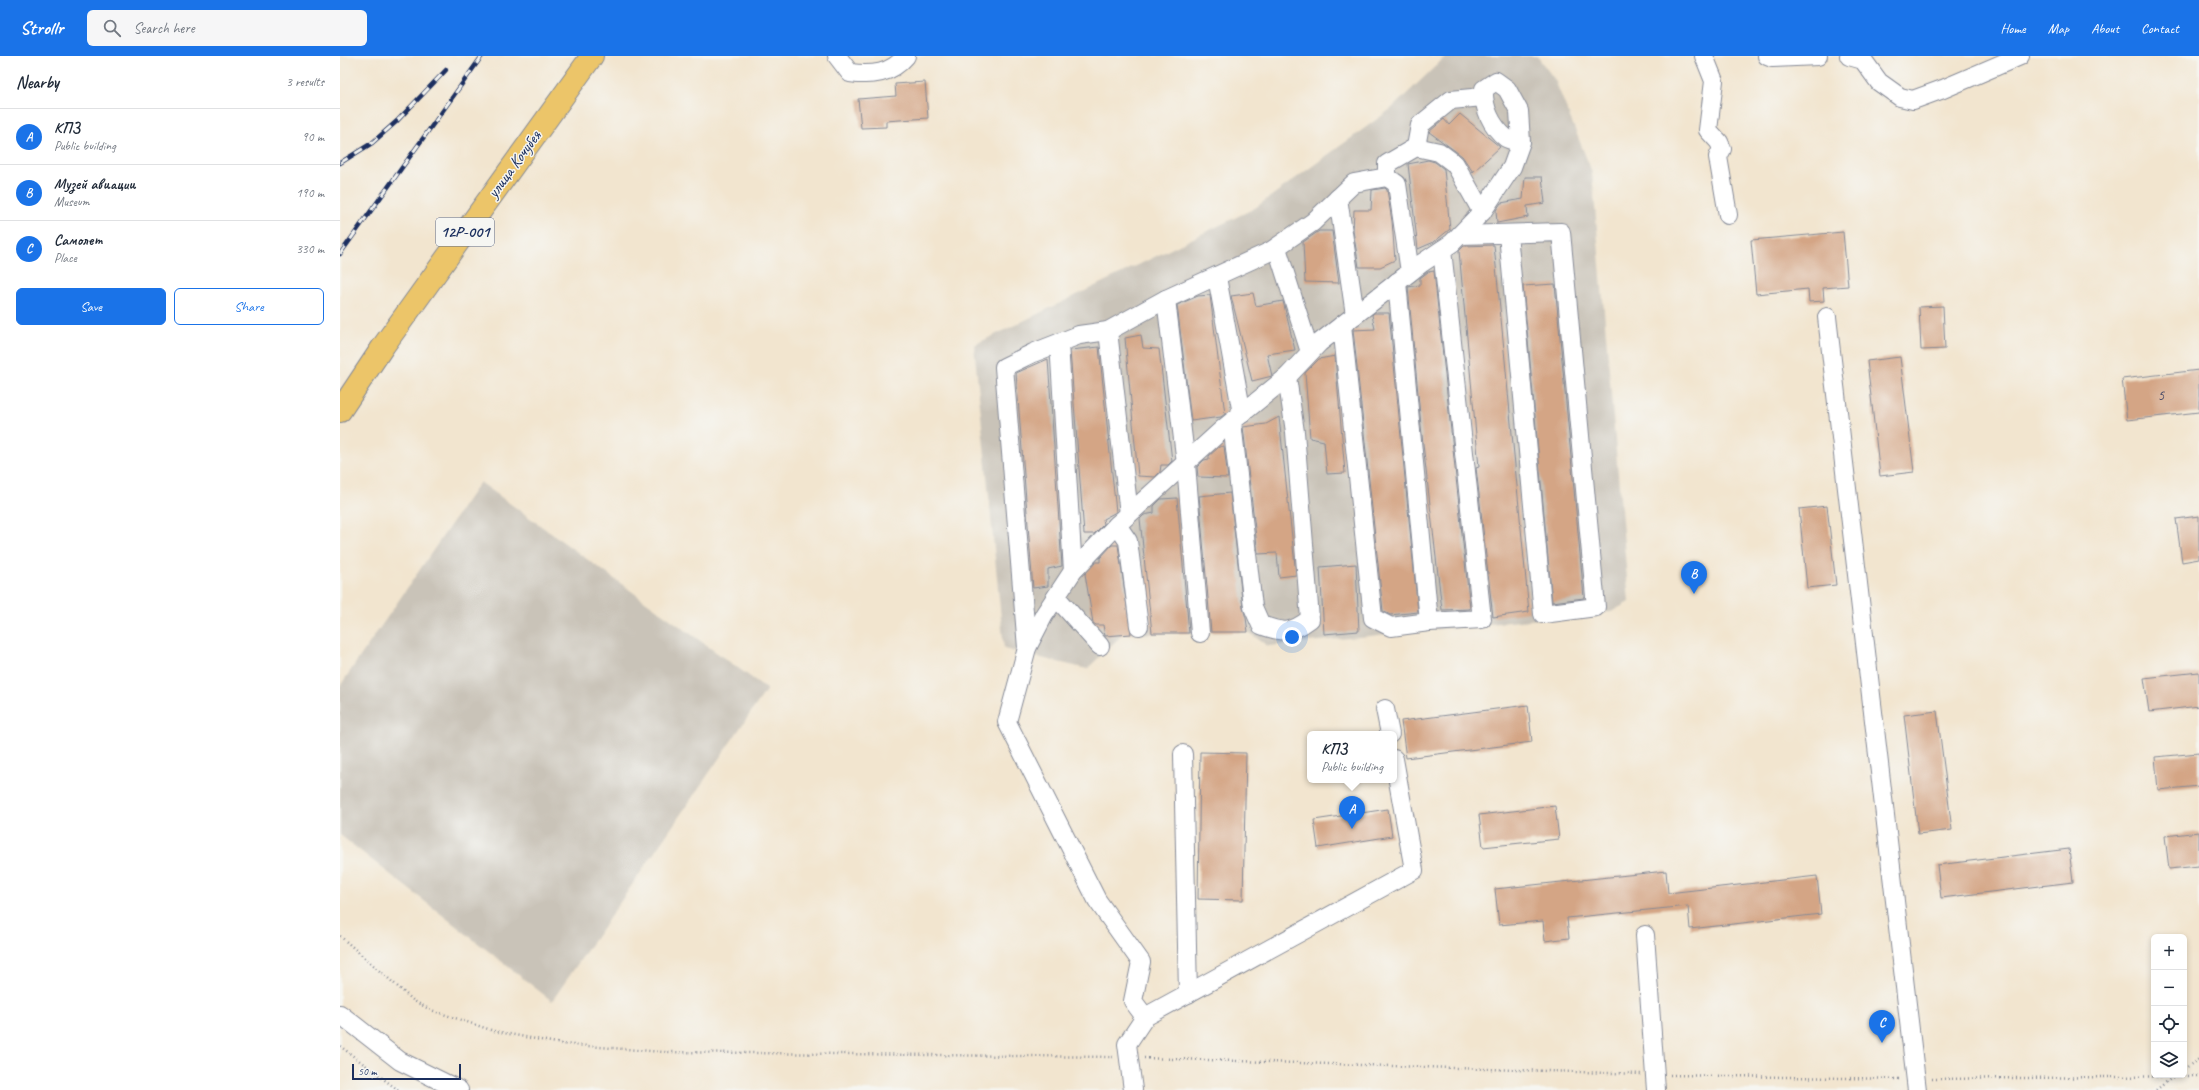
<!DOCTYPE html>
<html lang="en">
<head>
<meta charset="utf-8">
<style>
  :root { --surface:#fff; --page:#f6f6f7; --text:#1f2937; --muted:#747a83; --line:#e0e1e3; --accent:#1a73e8 }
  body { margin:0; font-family:Caveat,sans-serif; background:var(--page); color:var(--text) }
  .controls { position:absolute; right:12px; bottom:12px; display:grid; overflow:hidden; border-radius:6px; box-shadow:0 2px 6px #0003 }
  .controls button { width:36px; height:36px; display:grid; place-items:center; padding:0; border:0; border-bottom:1px solid var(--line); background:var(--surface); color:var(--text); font:20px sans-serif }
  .scale { position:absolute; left:12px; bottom:10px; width:109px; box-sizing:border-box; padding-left:4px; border:2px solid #1b2f5e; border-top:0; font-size:11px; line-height:14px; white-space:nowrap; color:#1b2f5e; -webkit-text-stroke:3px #f6f6f2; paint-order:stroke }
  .you { position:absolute; left:952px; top:581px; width:14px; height:14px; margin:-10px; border:3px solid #fff; border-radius:50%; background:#1a73e8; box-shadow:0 0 0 6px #1a73e833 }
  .badge { display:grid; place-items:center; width:26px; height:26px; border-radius:50%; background:var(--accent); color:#fff; font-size:13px; font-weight:700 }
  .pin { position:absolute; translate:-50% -33px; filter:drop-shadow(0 1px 2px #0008) }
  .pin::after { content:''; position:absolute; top:21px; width:14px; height:12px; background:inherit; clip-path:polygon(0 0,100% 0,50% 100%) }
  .popup { position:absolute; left:967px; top:675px; width:90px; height:52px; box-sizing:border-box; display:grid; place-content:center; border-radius:6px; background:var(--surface); filter:drop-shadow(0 1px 3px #0005); font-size:13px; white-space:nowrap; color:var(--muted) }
  .popup b { font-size:15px; color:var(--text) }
  .popup::after { content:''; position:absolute; left:50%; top:100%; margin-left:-8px; border:8px solid transparent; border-top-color:var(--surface) }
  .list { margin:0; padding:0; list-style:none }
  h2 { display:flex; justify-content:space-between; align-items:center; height:52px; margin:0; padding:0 16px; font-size:17px }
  h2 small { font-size:13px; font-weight:400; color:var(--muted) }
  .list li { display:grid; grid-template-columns:26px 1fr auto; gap:12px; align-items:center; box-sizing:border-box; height:56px; padding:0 16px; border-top:1px solid var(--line) }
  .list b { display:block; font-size:15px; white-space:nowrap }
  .list p { margin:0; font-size:13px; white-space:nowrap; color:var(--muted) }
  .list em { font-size:13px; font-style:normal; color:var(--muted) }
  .actions { display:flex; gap:8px; padding:12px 16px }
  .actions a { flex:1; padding:9px 0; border:1px solid var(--accent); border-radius:6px; text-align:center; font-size:14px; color:var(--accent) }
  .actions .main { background:var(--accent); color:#fff }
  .icon { flex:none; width:22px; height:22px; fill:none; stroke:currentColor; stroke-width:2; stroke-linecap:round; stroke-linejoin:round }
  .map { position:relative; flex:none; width:1859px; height:1034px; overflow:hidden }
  header { display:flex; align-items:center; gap:24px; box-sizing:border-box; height:56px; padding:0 20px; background:var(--accent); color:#fff }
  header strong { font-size:19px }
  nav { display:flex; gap:22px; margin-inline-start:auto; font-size:14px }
  .search { width:280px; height:36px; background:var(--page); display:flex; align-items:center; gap:10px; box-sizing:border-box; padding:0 14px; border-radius:6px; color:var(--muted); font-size:15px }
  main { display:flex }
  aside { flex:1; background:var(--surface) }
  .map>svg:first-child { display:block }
  .industrial { fill:#c9c3b8 }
  .building { fill:#d4a585 }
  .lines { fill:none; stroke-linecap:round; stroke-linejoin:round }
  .minor-casing { stroke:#868a96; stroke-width:20 }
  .major-casing { stroke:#868a96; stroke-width:24 }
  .path { stroke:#868a96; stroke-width:2.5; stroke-dasharray:1 3; stroke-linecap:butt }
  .minor { stroke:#fff; stroke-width:18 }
  .major { stroke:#ecc569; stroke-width:22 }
  .rail-casing { stroke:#1b2f5e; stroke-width:4.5 }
  .rail { stroke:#f6f6f2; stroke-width:3; stroke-dasharray:9; stroke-linecap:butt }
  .labels { text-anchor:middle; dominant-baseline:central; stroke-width:3; stroke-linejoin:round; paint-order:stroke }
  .number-label { font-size:15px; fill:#494c68 }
  .shield { fill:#f6f6f2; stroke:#5d6b8a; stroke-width:1 }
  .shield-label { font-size:16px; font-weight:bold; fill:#1b2f5e }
  .street-label { font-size:17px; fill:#1b2f5e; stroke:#f6f6f2 }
</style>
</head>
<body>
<header>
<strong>Strollr</strong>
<div class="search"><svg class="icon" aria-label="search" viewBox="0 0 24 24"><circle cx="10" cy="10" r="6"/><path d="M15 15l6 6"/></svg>Search here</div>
<nav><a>Home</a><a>Map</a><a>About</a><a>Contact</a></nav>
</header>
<main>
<aside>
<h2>Nearby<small>3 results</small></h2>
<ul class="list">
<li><span class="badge">A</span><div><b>КПЗ</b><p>Public building</p></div><em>90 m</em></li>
<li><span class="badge">B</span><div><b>Музей авиации</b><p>Museum</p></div><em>190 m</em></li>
<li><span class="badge">C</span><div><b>Самолет</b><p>Place</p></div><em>330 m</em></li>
</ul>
<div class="actions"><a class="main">Save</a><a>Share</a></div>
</aside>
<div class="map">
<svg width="1859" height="1034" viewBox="0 0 1859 1034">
  <rect width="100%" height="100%" fill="#f6f6f2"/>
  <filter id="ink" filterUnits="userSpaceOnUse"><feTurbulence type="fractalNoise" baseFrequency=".025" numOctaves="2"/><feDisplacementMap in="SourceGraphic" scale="8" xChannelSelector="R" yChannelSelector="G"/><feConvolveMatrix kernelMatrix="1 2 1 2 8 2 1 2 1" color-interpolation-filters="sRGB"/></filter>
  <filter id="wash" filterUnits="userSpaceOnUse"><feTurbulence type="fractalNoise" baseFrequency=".012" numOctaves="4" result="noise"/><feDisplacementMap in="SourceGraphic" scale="16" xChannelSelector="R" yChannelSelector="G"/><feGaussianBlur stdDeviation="0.9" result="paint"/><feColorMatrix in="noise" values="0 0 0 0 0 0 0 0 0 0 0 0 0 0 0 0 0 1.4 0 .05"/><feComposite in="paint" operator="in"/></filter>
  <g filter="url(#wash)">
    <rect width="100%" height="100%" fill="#f2e5cf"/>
    <g class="industrial">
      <polygon points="1106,0 1197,0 1215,24 1252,116 1289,546 1271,556 928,590 908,576 783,578 747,613 664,593 634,289 915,152 1051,53"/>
      <polygon points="140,426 427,633 212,945 0,779 0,630"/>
    </g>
    <g id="blocks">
      <g class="building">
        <polygon points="585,26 588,62 546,65 546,71 521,72 518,43 556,40 555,28"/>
        <polygon points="1120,58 1160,91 1133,116 1122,100 1089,76 1104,63 1109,69"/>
        <polygon points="1088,104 1095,106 1104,113 1110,173 1094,186 1078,193 1068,108"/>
        <polygon points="1185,121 1202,121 1205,147 1187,150 1188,161 1157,167 1156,154 1161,147 1183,143"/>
        <polygon points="1045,132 1047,134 1052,165 1055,204 1040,211 1019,211 1013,175 1014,154 1031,154 1032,134"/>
        <polygon points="992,175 999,227 965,226 963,186 979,175"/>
        <polygon points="1503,176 1508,230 1483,232 1484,245 1469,246 1468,233 1416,238 1411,184"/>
        <polygon points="1154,189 1189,556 1153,561 1136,412 1139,411 1119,195 1124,190"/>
        <polygon points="1094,215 1130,553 1102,554 1081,370 1068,231 1080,229 1080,222 1088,216"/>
        <polygon points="1215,228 1244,542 1212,546 1183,230"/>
        <polygon points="913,237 916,250 943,245 955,294 927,298 932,320 912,325 891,240"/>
        <polygon points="870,239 885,358 881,361 851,365 837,249 858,240"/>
        <polygon points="1603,250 1605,293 1581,294 1579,251"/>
        <polygon points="1034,257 1049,257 1078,556 1050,559 1043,555 1013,274 1035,273 1032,259"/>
        <polygon points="801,279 803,292 819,293 832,405 828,409 821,409 820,416 815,421 798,420 785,282"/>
        <polygon points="759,291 776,456 763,463 764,468 754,478 744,478 730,294"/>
        <polygon points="995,300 1005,417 987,418 984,385 970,382 965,317 979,303"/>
        <polygon points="1560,301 1574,416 1540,420 1527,305"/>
        <polygon points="708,303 722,510 708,513 708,530 693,532 676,317"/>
        <polygon points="1859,314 1859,356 1787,364 1782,323"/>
        <polygon points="939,361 956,519 939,521 937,497 918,498 903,371 926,368"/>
        <polygon points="884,390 888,422 858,421 857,411 864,404 869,403 869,400 879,391"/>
        <polygon points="890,437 903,552 906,562 908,576 871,576 859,440"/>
        <polygon points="837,442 849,577 812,577 800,463 804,459 814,457 814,450 821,443"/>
        <polygon points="1487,450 1496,529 1467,532 1459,453"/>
        <polygon points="1859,460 1859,503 1842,506 1836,463"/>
        <polygon points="772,489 778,489 791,578 765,580 763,569 756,569 753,567 745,518 756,506 760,506 760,502"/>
        <polygon points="1016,508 1019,575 984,578 980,511"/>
        <polygon points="1859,616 1859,650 1809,656 1804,622"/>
        <polygon points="1188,649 1192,686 1066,702 1061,665"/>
        <polygon points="1597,655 1612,774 1578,778 1564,659"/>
        <polygon points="860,696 906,697 903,844 858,843"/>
        <polygon points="1859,697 1859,730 1818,734 1815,701"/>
        <polygon points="1215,750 1219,783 1143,791 1139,759"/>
        <polygon points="1048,753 1052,780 978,792 974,764"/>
        <polygon points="1859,776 1859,810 1829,813 1825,780"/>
        <polygon points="1729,793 1733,826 1601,842 1597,809"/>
        <polygon points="1326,815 1328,837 1477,820 1481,858 1350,873 1348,850 1227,862 1229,882 1205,885 1203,865 1159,869 1155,833"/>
      </g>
    </g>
  </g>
  <g filter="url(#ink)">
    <use href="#blocks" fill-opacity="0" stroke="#868a96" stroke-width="1"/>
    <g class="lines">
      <g class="minor-casing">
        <g id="minor">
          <path d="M497,0L510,17C532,20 551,18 566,0"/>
          <polyline points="1364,0 1374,25 1368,74 1379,86 1382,93 1378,101 1388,159"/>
          <polyline points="1427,0 1432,2 1478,0"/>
          <polyline points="1509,0 1523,4 1539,26 1560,41 1573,44 1603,33 1680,0"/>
          <polyline points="1076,91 1099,96 1115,108 1142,156"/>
          <polyline points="1047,121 1057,128 1070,216"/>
          <polyline points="998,142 1015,259"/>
          <polyline points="1120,179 1221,176 1256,551 1203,558 1168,178"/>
          <polyline points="937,192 970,296"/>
          <polyline points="877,221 902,358"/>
          <polyline points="1057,226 1089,566 1142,563 1102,194"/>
          <polyline points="826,243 846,408 860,577"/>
          <polyline points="1487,261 1577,1034"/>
          <polyline points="1002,269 1033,562 1051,571 1089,566"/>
          <polyline points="768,275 789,458"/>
          <polyline points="719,287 733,515"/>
          <path d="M892,366L913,551L921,569C944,577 950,578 970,563L955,376L947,321"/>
          <polyline points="777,469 788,485 799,570"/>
          <polyline points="716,541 760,590"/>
          <polyline points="687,592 664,311 693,297 739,279 768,275 826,243 931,195 973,166 1014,127 1047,121 1047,108 1076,91 1080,69 1111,44 1143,41"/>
          <polyline points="1045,653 1050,678"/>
          <polyline points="843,698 848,938"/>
          <polyline points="1305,879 1316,1034"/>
          <polyline points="0,958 60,1005 119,1034"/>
          <polyline points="805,961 1074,814 1054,703"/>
          <path d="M793,1034L787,988L805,961L793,945L801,906L757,844L667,666L687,592L704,559L733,515L777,469L884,372L947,321L979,287L1082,207L1112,187L1142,156L1172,111L1181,86L1179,55L1167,33L1156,25L1144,33C1143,51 1151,70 1166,82C1169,84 1176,85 1181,86"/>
        </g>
      </g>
      <g class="major-casing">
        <polyline id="major" points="0,355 44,289 252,0"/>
      </g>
      <g class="path">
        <polyline points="0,880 74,945 91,954 154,975 222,988 323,996 773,1001"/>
        <polyline points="0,990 58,1034"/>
        <polyline points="804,1002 1301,1018"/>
        <polyline points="1844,1013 1859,1003"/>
        <polyline points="1330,1019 1561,1023"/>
        <polyline points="1592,1023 1859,1020"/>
        <polyline points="1816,1034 1833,1021"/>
      </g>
      <use href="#minor" class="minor"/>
      <use href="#major" class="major"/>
      <g class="rail-casing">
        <g id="rail">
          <polyline points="0,107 32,87 57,65 106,14"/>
          <polyline points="0,198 142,0"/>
        </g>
      </g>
      <use href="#rail" class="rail"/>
    </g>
  </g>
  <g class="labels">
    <g class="number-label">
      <text x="1821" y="339">5</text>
    </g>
    <rect class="shield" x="96" y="162" width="58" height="28" rx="3"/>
    <g class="shield-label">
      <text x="125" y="176">12Р-001</text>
    </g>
    <g class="street-label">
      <text transform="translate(174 108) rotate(-54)">улица Кочубея</text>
    </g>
  </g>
</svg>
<div class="controls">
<button>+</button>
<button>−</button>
<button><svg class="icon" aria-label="locate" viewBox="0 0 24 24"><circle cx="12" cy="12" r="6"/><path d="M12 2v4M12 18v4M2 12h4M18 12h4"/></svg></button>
<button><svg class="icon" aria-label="layers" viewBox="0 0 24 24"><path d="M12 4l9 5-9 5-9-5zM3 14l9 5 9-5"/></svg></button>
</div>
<div class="scale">50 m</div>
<div class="you"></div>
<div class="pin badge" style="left:1012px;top:773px">A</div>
<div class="popup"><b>КПЗ</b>Public building</div>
<div class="pin badge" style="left:1354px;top:538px">B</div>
<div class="pin badge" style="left:1542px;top:987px">C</div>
</div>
</main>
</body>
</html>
